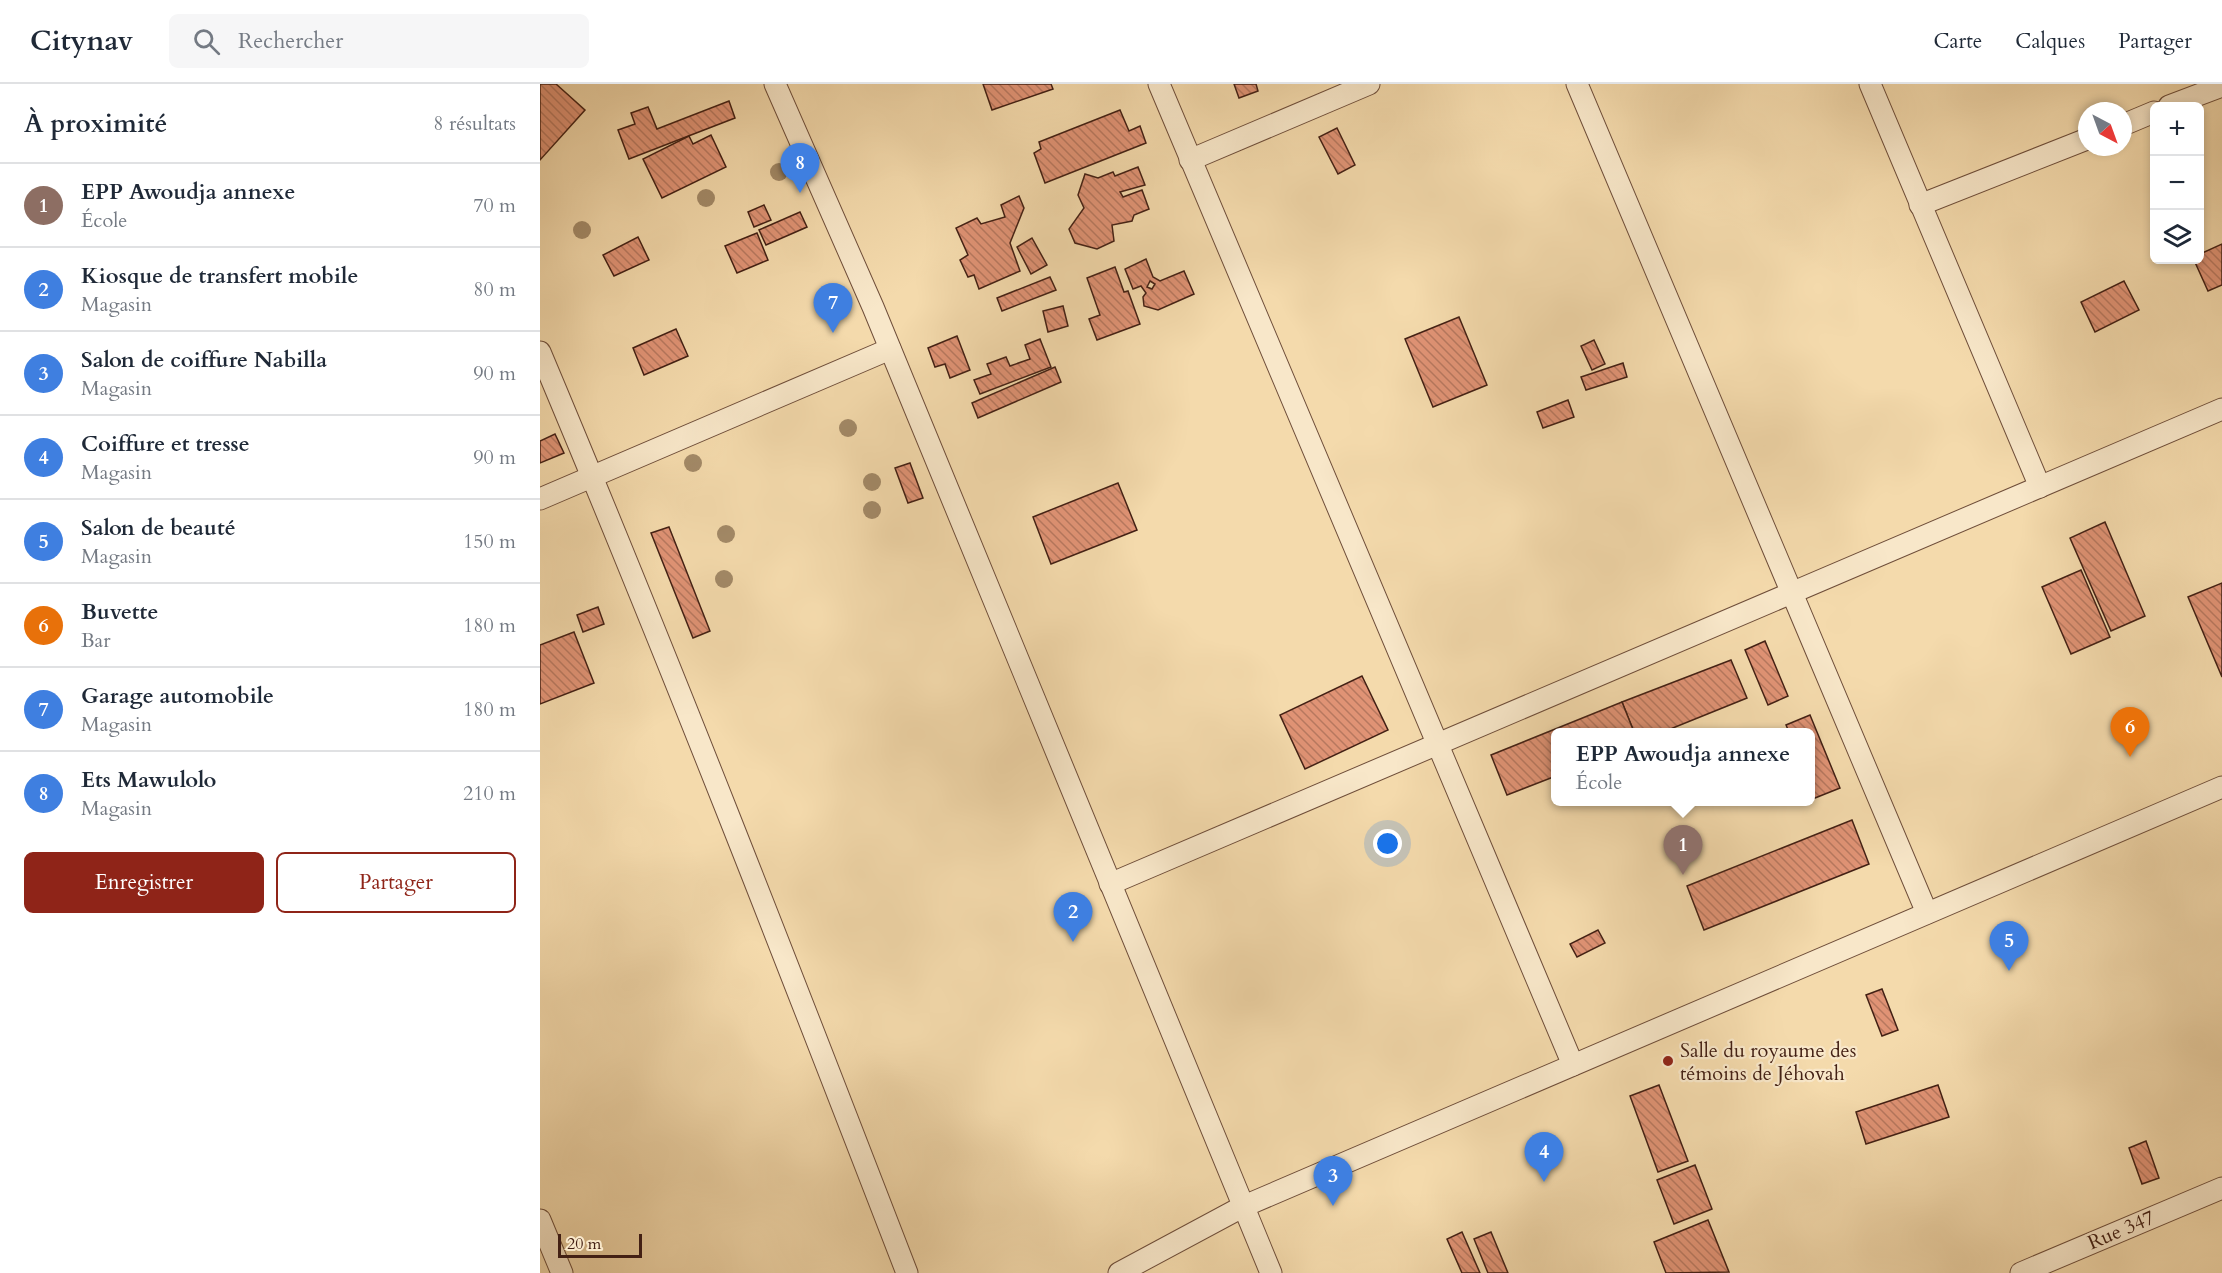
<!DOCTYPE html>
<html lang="fr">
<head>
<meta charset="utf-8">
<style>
  :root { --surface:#fff; --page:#f6f6f7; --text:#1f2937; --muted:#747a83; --line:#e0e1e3; --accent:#8f2418 }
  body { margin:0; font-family:Cardo,serif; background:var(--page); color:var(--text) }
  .controls { position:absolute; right:18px; top:18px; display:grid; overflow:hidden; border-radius:9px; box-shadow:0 3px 9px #0003 }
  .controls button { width:54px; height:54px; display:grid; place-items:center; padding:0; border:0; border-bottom:2px solid var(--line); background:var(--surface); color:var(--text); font:30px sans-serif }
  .compass { position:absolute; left:1538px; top:18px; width:54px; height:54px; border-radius:50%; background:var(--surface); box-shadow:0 3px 9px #0003; rotate:139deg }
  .scale { position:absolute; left:18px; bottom:15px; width:84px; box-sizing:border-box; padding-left:6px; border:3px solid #432014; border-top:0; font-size:16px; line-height:21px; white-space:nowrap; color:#432014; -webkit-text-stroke:4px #f8e7c9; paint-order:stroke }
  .you { position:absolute; left:848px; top:760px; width:21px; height:21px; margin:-15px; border:4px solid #fff; border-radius:50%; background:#1a73e8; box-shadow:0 0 0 9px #1a73e833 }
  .badge { display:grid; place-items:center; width:39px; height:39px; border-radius:50%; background:var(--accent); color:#fff; font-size:20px; font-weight:700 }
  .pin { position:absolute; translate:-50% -50px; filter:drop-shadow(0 2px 3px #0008) }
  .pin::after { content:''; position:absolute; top:32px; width:21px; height:18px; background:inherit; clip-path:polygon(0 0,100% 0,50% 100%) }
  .popup { position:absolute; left:1011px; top:644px; width:264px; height:78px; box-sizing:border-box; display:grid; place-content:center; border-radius:9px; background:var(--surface); filter:drop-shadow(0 2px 4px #0005); font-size:20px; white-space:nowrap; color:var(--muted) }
  .popup b { font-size:22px; color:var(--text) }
  .popup::after { content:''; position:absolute; left:50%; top:100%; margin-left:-12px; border:12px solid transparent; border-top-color:var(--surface) }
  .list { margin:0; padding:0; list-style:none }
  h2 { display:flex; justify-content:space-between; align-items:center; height:78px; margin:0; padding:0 24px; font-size:26px }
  h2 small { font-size:20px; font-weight:400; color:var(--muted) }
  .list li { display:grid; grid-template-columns:39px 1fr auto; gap:18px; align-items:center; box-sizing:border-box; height:84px; padding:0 24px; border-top:2px solid var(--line) }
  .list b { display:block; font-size:22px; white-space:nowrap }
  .list p { margin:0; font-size:20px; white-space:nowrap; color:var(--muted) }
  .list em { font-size:20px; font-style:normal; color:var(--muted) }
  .actions { display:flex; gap:12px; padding:18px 24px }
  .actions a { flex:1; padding:14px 0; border:2px solid var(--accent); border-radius:9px; text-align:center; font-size:21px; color:var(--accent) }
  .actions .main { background:var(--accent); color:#fff }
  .icon { flex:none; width:33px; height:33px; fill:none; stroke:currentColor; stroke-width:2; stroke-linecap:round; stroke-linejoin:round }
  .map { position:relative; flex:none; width:1682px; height:1189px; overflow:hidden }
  header { display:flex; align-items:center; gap:36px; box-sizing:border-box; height:84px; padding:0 30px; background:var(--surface); border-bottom:2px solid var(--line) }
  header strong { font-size:28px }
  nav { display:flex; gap:33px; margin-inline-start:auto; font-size:21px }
  .search { width:420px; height:54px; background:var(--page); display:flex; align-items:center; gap:15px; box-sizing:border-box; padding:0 21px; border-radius:9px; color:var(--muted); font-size:22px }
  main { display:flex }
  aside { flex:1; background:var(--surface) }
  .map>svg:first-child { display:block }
  .building { fill:url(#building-back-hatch); stroke:#432014; stroke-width:1.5; fill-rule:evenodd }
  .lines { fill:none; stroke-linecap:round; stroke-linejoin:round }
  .minor-casing { stroke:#6f4e3a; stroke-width:23 }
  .minor { stroke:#f8e7c9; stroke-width:21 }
  .tree { fill:#a38a68 }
  .poi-dot { fill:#8f2418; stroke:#f8e7c9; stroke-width:2 }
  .labels { text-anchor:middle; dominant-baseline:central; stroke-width:4.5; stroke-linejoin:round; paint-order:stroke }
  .poi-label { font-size:20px; fill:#432014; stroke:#f8e7c9; text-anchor:start }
  .street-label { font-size:20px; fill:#432014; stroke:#f8e7c9 }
</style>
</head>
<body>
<header>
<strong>Citynav</strong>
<div class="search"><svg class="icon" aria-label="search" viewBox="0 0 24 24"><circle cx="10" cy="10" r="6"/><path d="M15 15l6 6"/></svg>Rechercher</div>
<nav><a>Carte</a><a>Calques</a><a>Partager</a></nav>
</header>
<main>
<aside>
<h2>À proximité<small>8 résultats</small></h2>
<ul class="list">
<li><span class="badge" style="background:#8d6e63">1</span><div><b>EPP Awoudja annexe</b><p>École</p></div><em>70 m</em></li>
<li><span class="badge" style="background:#3f7fe0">2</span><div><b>Kiosque de transfert mobile</b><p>Magasin</p></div><em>80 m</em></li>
<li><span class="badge" style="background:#3f7fe0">3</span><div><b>Salon de coiffure Nabilla</b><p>Magasin</p></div><em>90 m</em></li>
<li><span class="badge" style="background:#3f7fe0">4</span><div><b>Coiffure et tresse</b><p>Magasin</p></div><em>90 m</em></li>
<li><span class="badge" style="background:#3f7fe0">5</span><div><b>Salon de beauté</b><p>Magasin</p></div><em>150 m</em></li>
<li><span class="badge" style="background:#e8710a">6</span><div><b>Buvette</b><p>Bar</p></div><em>180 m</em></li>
<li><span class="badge" style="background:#3f7fe0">7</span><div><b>Garage automobile</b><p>Magasin</p></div><em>180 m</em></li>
<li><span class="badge" style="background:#3f7fe0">8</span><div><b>Ets Mawulolo</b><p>Magasin</p></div><em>210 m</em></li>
</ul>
<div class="actions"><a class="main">Enregistrer</a><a>Partager</a></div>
</aside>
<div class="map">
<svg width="1682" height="1189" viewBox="0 0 1682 1189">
  <defs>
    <pattern id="building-back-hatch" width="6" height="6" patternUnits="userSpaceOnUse" patternTransform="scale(1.5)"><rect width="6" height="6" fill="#e09375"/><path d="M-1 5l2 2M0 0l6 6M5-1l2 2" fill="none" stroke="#b7785f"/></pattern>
  </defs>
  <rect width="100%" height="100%" fill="#f4daac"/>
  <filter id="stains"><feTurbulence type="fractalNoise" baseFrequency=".00333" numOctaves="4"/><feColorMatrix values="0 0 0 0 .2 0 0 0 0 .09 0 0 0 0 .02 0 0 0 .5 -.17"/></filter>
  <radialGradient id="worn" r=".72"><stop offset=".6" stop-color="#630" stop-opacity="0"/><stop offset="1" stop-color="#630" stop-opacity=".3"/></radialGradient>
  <g class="building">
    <polygon points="0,0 16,0 45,26 0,76"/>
    <polygon points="443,0 511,0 513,5 452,26"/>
    <polygon points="694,0 716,0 718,7 699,14"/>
    <polygon points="189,17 195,34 89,75 78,46 95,40 91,29 108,23 117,45"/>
    <polygon points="580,26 589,47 600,42 606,59 505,99 494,69 501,65 499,58"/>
    <polygon points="797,44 815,81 798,90 779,53"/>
    <polygon points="171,51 186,83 122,114 103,75 149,52 153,60"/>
    <polygon points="598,83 605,101 580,108 583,113 602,106 609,125 594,131 592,137 572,141 574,157 557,165 535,159 529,145 544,124 538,111 545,90 558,94 573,88 575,92"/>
    <polygon points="479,112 484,124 470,159 480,187 439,205 434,191 428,193 420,176 428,171 416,144 437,134 441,140 465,133 461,121"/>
    <polygon points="224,121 231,136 214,143 208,128"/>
    <polygon points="260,128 267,143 226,161 219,146"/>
    <polygon points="217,149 228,176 197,189 185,162"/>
    <polygon points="98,153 109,176 74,192 63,171"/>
    <polygon points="492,154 507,181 491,190 477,163"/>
    <polygon points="1682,160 1682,201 1668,207 1654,176 1660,176 1660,170"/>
    <path d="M606,175L613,193L620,197L644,187L654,210L618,226L604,222L603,213L606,209L601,202L593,205L585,185ZM610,197L615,200L612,205L607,203Z"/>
    <polygon points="575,183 584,208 588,207 600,240 557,256 549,235 560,231 547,194"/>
    <polygon points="510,193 516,206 462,227 457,214"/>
    <polygon points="1584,197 1599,226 1555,248 1541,218"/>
    <polygon points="523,222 528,242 508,248 503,227"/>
    <polygon points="919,233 947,301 893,323 865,255"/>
    <polygon points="136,245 148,272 104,291 93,264"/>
    <polygon points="417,252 430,286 410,294 405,280 395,283 388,264"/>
    <polygon points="500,255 511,283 440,310 434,296 451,290 447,280 466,273 470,282 490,275 485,261"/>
    <polygon points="1054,256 1065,280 1052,286 1041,262"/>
    <polygon points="1083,279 1087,293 1046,306 1041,293"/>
    <polygon points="515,283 521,298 438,334 432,319"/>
    <polygon points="1028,316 1034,333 1003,344 997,328"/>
    <polygon points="15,350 24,369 0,379 0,357"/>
    <polygon points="370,379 383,414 368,419 355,384"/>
    <polygon points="578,399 597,446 511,480 493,433"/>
    <polygon points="1565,438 1605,532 1571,547 1530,454"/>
    <polygon points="129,443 170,547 153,554 111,449"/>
    <polygon points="1541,486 1570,553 1531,570 1502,503"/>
    <polygon points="1682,499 1682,593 1648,513"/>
    <polygon points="58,523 64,540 43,548 37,531"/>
    <polygon points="34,548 54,599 0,620 0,561"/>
    <polygon points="1225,557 1248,612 1228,621 1205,566"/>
    <polygon points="1191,576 1207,614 1123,648 1094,648 1082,618"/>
    <polygon points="822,592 848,646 765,685 740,631"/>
    <polygon points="1082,618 1094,648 1016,648 1016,692 967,711 951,671"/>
    <polygon points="1270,631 1300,704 1275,714 1270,703 1270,648 1249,648 1246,641"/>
    <polygon points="1312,736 1329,780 1164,846 1147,802"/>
    <polygon points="1058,846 1065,859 1037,873 1030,860"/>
    <polygon points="1342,905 1358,946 1342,952 1326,911"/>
    <polygon points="1119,1001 1148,1077 1118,1088 1090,1012"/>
    <polygon points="1398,1001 1409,1033 1326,1060 1316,1028"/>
    <polygon points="1606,1057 1619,1094 1602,1100 1589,1064"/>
    <polygon points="1155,1081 1172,1125 1134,1140 1117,1096"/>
    <polygon points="1168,1136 1189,1188 1126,1189 1114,1158"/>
    <polygon points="922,1148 940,1189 922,1189 907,1155"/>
    <polygon points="951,1148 968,1189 948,1189 934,1155"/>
  </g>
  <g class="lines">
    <g class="minor-casing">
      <g id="minor">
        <polyline points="235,0 333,223 731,1189"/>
        <polyline points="619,0 1033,981"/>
        <polyline points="1037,0 1387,829"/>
        <polyline points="1330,0 1500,403"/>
        <polyline points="1629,22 1682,2"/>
        <polyline points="1583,41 1614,28"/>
        <polyline points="650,76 829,0"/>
        <polyline points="1380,121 1547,55"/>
        <path d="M0,268C128,572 248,881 367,1189"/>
        <polyline points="0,415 350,265"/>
        <polyline points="570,800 1682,325"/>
        <polyline points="0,1136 22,1189"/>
        <polyline points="579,1189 702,1123 1682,703"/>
        <polyline points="1481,1189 1682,1104"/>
      </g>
    </g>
    <use href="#minor" class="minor"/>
  </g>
  <g class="tree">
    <circle cx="239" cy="88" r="9"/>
    <circle cx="166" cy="114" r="9"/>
    <circle cx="42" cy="146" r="9"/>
    <circle cx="308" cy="344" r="9"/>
    <circle cx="153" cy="379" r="9"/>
    <circle cx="332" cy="398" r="9"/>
    <circle cx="332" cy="426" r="9"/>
    <circle cx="186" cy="450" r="9"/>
    <circle cx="184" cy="495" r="9"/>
  </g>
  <circle class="poi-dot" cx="1128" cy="977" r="6"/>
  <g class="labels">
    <g class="poi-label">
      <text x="1140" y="966">Salle du royaume des<tspan x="1140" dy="23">témoins de Jéhovah</tspan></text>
    </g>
    <g class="street-label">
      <text transform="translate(1581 1146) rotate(-23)">Rue 347</text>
    </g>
  </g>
  <rect width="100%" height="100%" filter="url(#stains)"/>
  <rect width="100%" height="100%" fill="url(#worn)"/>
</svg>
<div class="controls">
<button>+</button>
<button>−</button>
<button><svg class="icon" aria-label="layers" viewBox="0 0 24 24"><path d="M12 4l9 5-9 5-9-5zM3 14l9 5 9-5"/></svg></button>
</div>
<svg class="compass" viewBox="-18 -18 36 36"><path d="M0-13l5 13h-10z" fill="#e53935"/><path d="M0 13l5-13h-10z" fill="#747a83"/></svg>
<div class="scale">20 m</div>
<div class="you"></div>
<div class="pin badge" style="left:1143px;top:791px;background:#8d6e63">1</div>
<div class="popup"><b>EPP Awoudja annexe</b>École</div>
<div class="pin badge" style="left:533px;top:858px;background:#3f7fe0">2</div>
<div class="pin badge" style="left:793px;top:1122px;background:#3f7fe0">3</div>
<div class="pin badge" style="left:1004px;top:1098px;background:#3f7fe0">4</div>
<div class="pin badge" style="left:1469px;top:887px;background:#3f7fe0">5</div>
<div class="pin badge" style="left:1590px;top:673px;background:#e8710a">6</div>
<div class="pin badge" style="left:293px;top:249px;background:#3f7fe0">7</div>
<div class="pin badge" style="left:260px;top:109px;background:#3f7fe0">8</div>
</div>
</main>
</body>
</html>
